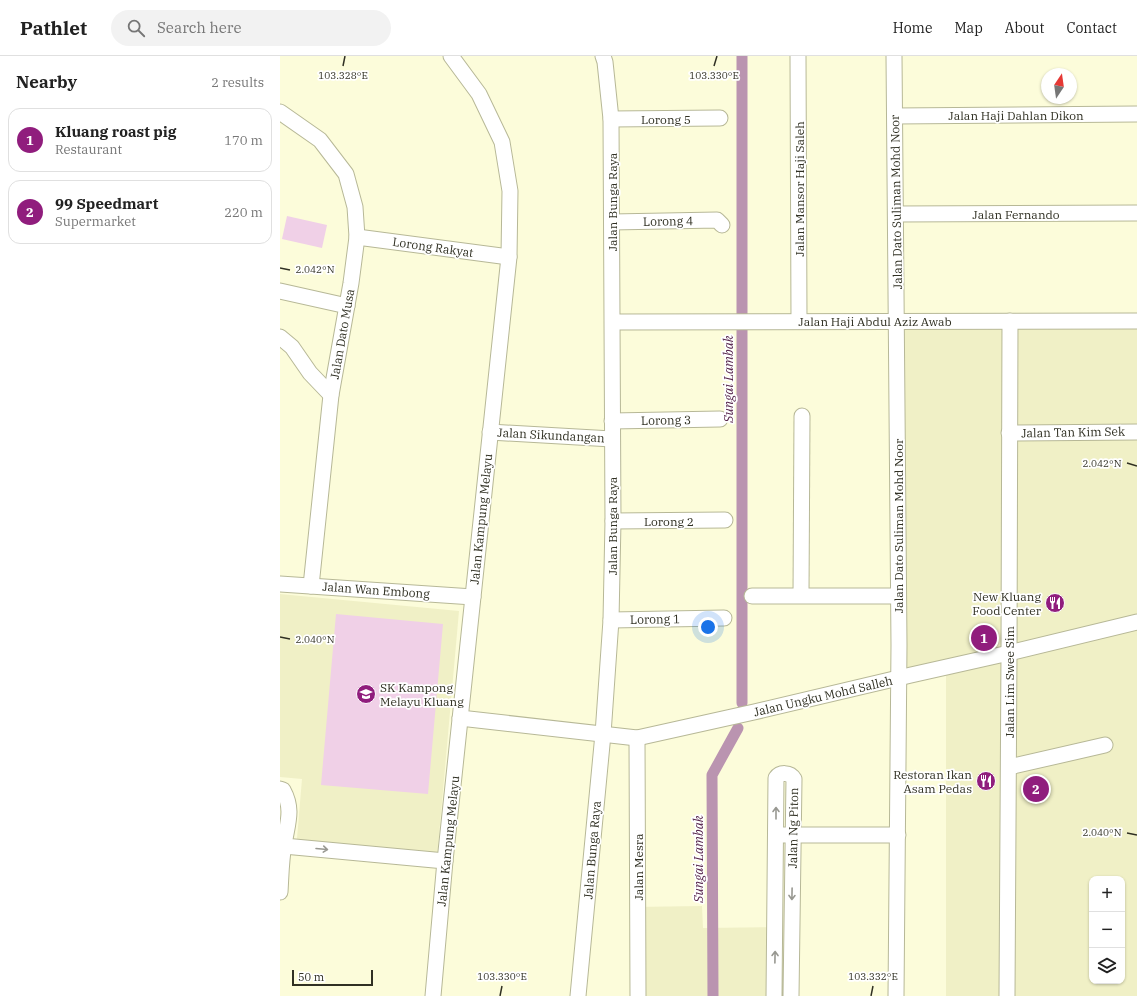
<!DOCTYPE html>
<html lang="en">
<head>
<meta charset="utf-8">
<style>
  :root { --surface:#fff; --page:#f2f2f2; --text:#222; --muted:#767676; --line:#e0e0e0; --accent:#901d7d }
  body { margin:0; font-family:"IBM Plex Serif",serif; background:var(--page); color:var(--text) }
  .controls { position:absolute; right:12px; bottom:12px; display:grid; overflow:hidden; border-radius:8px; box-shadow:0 1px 3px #0004 }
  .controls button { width:36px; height:36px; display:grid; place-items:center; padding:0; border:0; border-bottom:1px solid var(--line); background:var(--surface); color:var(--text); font:20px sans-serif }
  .compass { position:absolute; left:761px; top:12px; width:36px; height:36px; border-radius:50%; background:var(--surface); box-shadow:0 1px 3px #0004; rotate:13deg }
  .scale { position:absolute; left:12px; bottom:10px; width:81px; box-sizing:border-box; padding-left:4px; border:2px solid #303023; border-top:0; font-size:11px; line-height:14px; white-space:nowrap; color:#303023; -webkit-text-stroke:3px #fff; paint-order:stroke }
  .you { position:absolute; left:428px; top:571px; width:14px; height:14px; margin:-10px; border:3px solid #fff; border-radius:50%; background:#1a73e8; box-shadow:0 0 0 6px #1a73e833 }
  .badge { display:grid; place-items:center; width:26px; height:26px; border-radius:50%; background:var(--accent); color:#fff; font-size:13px; font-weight:700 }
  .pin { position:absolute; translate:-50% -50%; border:2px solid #fff; box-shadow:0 1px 4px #0006 }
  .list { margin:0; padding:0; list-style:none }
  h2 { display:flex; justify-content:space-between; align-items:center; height:52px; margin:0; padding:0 16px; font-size:17px }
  h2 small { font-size:13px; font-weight:400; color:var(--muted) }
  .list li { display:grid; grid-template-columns:26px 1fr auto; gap:12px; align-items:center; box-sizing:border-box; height:64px; margin:0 8px 8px; padding:0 8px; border:1px solid var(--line); border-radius:12px }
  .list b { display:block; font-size:15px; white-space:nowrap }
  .list p { margin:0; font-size:13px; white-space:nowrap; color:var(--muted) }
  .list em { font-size:13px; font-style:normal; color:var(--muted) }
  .icon { flex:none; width:22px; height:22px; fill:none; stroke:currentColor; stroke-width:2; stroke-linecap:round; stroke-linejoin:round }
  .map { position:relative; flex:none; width:857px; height:940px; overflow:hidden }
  header { display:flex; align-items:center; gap:24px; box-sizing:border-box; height:56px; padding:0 20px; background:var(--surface); border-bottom:1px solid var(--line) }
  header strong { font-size:19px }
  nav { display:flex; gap:22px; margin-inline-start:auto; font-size:14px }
  .search { width:280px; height:36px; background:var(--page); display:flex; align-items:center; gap:10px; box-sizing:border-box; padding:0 14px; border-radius:22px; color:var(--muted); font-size:15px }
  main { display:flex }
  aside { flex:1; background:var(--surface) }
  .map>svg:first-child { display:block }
  .built { fill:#f0f0c6; fill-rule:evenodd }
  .pitch { fill:#f0d0e7 }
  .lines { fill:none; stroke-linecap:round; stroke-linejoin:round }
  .canal { stroke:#ba94b0; stroke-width:11 }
  .minor-casing { stroke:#b7b897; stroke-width:17 }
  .minor { stroke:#fff; stroke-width:15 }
  .oneway { stroke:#989891 }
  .ticks { fill:none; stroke:#303023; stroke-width:1.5 }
  .labels { text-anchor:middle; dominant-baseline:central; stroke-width:3.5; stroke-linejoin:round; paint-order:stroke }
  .street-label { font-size:12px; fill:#303023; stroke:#fff }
  .poi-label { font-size:12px; fill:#303023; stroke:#fff; text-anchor:end }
  .water-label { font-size:13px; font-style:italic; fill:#57264d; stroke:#fff }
  .ticks-label { font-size:10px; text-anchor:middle; fill:#303023; stroke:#fff; stroke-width:3.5; stroke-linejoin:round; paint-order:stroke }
</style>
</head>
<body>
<header>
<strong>Pathlet</strong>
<div class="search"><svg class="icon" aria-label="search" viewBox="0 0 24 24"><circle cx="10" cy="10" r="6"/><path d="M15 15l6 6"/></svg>Search here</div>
<nav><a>Home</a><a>Map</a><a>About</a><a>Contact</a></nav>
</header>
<main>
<aside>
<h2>Nearby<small>2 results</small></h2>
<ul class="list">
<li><span class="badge">1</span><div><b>Kluang roast pig</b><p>Restaurant</p></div><em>170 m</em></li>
<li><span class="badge">2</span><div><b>99 Speedmart</b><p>Supermarket</p></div><em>220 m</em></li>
</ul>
</aside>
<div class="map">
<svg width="857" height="940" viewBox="0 0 857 940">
  <rect width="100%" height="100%" fill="#fcfcda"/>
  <g class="built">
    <path d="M857,268V940H666V615L614,627L613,269ZM812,823H842V925H812Z"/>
    <polygon points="0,538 179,555 157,802 16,794 22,723 0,721"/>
    <polygon points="422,850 423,872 500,871 499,940 354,940 353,851"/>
  </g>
  <g class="pitch">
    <polygon points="7,160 47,169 42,192 2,183"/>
    <polygon points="56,558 163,568 148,738 41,729"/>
  </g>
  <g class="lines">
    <g class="canal">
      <polyline points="462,647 462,0"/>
      <polyline points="433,940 432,719 458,672"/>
    </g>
    <g class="minor-casing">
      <g id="minor">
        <polyline points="518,0 519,265"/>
        <polyline points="614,0 619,589 616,940"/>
        <polyline points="0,56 40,84 66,118 75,151 77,181 71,227 51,339 31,530"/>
        <polyline points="615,60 857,58"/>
        <polyline points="331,63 440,62"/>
        <polyline points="616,158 857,157"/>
        <polyline points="332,166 437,164 442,169"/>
        <polyline points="77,181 229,201"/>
        <polyline points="0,235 67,250"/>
        <polyline points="333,266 857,265"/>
        <polyline points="0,281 12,291 30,317 51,339"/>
        <polyline points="332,365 440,363"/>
        <polyline points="210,376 332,383"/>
        <polyline points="729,377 857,376"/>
        <polyline points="333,465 445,464"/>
        <polyline points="0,528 193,541"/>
        <polyline points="521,539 522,360"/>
        <polyline points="472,540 618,540"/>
        <polyline points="331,564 444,562"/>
        <polyline points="180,662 357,682 474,656 631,619 729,597 857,566"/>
        <polyline points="357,682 358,940"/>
        <polyline points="729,711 825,689"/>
        <path d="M0,733L3,734C14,754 7,768 4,789C1,804 1,821 0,836"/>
        <polyline points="503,779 618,779"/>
        <polyline points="4,790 165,805"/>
        <polyline points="153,940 165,805 229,201 230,135 222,86 199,38 171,0"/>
        <polyline points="298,940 323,678 331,564 333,465 331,63 325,6 323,0"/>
        <path d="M494,940L496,722C500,716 510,716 514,723L511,940"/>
        <polyline points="727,940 729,597 730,265"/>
      </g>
    </g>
    <use href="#minor" class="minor"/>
  </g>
  <defs><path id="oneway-shaft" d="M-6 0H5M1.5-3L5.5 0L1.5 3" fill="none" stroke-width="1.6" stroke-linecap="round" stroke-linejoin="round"/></defs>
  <g class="oneway">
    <use href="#oneway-shaft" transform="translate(496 757) rotate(-90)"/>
    <use href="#oneway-shaft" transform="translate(42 793) rotate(5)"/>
    <use href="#oneway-shaft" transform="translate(512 838) rotate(91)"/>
    <use href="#oneway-shaft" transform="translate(495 901) rotate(-89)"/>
  </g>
  <path class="ticks" d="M63,10L65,0M434,10L437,0M0,212L10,214M847,407L857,410M0,581L10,583M847,777L857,779M220,940L222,930M591,940L593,930"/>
  <defs>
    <g id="restaurant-disc" transform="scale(1)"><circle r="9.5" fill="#901d7d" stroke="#fff"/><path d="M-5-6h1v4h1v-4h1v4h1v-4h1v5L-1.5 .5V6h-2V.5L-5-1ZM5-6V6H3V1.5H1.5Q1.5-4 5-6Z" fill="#fff"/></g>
    <g id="school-disc" transform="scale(1)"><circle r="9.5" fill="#901d7d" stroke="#fff"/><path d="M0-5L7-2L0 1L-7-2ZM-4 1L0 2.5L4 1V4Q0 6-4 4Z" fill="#fff"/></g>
  </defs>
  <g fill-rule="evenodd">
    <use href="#restaurant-disc" x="775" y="547"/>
    <use href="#school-disc" x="86" y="638"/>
    <use href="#restaurant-disc" x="706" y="725"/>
  </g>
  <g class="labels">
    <g class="street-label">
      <text x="736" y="59">Jalan Haji Dahlan Dikon</text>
      <text x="386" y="63">Lorong 5</text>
      <text transform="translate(519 133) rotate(-90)">Jalan Mansor Haji Saleh</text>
      <text transform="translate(332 146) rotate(-90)">Jalan Bunga Raya</text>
      <text transform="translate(616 146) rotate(-91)">Jalan Dato Suliman Mohd Noor</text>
      <text x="736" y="158">Jalan Fernando</text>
      <text transform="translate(388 165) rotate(-1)">Lorong 4</text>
      <text transform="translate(153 191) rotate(8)">Lorong Rakyat</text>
      <text x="595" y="265">Jalan Haji Abdul Aziz Awab</text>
      <text transform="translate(62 278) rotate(-80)">Jalan Dato Musa</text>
      <text transform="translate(386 364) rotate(-1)">Lorong 3</text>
      <text transform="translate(793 376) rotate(-1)">Jalan Tan Kim Sek</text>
      <text transform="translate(271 379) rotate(3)">Jalan Sikundangan</text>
      <text transform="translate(201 463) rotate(-84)">Jalan Kampung Melayu</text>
      <text x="389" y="465">Lorong 2</text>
      <text transform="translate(332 470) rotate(-90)">Jalan Bunga Raya</text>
      <text transform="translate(618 470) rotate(-90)">Jalan Dato Suliman Mohd Noor</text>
      <text transform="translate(96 534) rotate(4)">Jalan Wan Embong</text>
      <text transform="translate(375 563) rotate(-1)">Lorong 1</text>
      <text transform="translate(729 626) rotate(-90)">Jalan Lim Swee Sim</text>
      <text transform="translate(543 640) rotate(-13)">Jalan Ungku Mohd Salleh</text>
      <text transform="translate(513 772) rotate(-89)">Jalan Ng Piton</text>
      <text transform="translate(168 785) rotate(-84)">Jalan Kampung Melayu</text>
      <text transform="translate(312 794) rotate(-85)">Jalan Bunga Raya</text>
      <text transform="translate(358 811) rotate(-90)">Jalan Mesra</text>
    </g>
    <g class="poi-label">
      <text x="761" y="540">New Kluang<tspan x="761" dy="14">Food Center</tspan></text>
      <text x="100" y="631" text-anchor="start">SK Kampong<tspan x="100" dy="14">Melayu Kluang</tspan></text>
      <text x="692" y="718">Restoran Ikan<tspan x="692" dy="14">Asam Pedas</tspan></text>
    </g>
    <g class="water-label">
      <text transform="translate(448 323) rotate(-90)">Sungai Lambak</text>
      <text transform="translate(418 803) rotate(-90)">Sungai Lambak</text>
    </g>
  </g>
  <g class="ticks-label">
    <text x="63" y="23">103.328°E</text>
    <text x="434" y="23">103.330°E</text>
    <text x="35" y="217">2.042°N</text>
    <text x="822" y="411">2.042°N</text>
    <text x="35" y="587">2.040°N</text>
    <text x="822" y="780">2.040°N</text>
    <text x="222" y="924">103.330°E</text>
    <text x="593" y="924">103.332°E</text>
  </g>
</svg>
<div class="controls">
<button>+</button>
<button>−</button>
<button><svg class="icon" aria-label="layers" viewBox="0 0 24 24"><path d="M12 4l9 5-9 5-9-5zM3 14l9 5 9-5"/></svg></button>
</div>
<svg class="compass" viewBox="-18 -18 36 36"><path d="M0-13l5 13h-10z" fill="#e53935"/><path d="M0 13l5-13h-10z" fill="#767676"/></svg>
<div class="scale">50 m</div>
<div class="you"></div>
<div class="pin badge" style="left:704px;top:582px">1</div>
<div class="pin badge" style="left:756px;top:733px">2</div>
</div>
</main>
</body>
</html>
